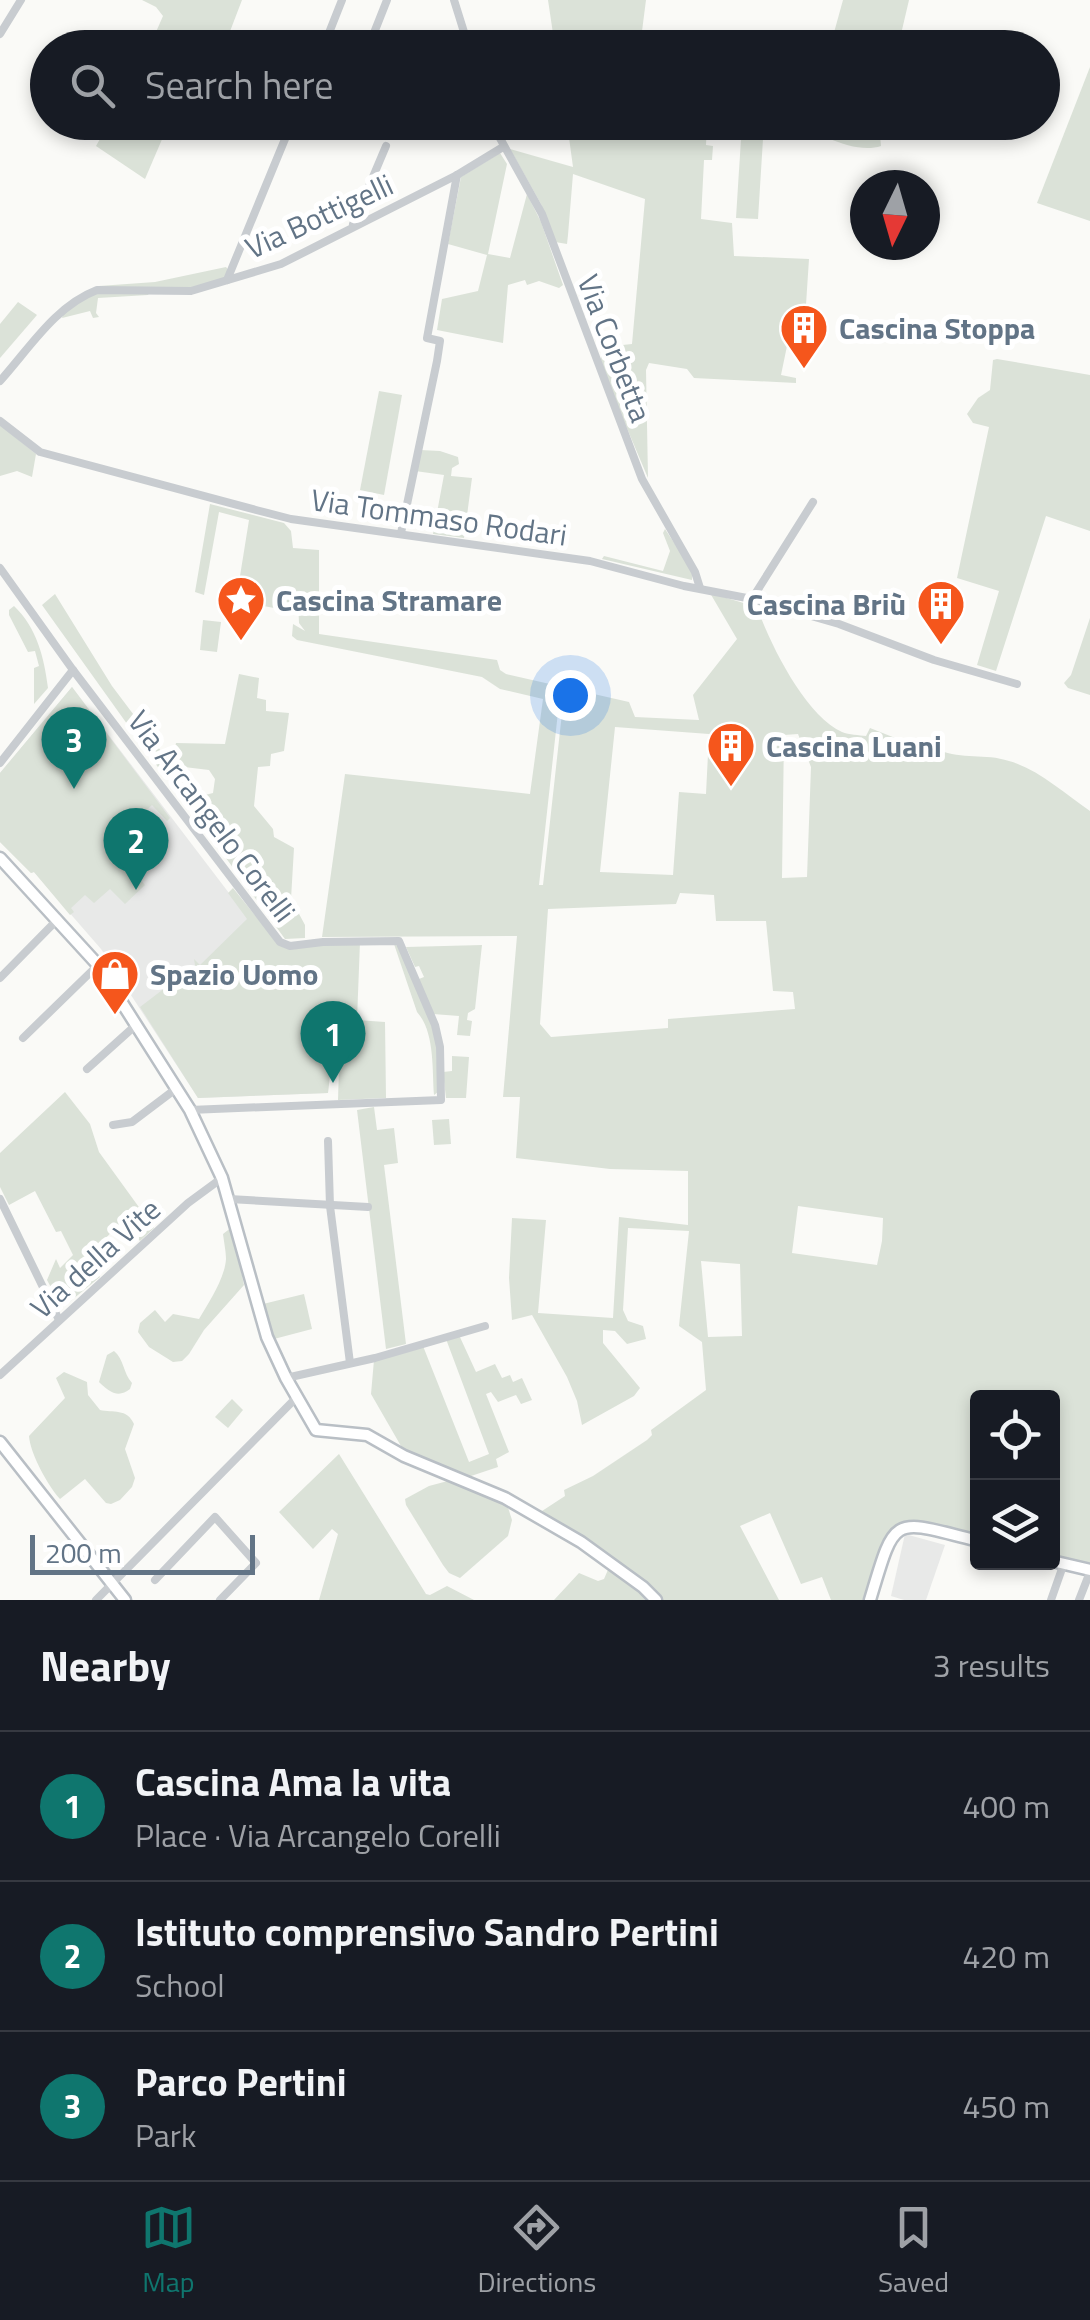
<!DOCTYPE html>
<html lang="en">
<head>
<meta charset="utf-8">
<style>
  :root { --surface:#171b24; --page:#242831; --text:#f1f3f6; --muted:#9ea1a6; --line:#363941; --accent:#0f766e }
  body { margin:0; font-family:"Titillium Web",sans-serif; background:var(--page); color:var(--text) }
  .controls { position:absolute; right:30px; bottom:30px; display:grid; overflow:hidden; border-radius:10px; box-shadow:0 5px 15px #0003 }
  .controls button { width:90px; height:90px; display:grid; place-items:center; padding:0; border:0; border-bottom:2px solid var(--line); background:var(--surface); color:var(--text); font:50px sans-serif }
  .compass { position:absolute; left:850px; top:170px; width:90px; height:90px; border-radius:50%; background:var(--surface); box-shadow:0 5px 15px #0003; rotate:185deg }
  .scale { position:absolute; left:30px; bottom:25px; width:225px; box-sizing:border-box; padding-left:10px; border:5px solid #627486; border-top:0; font-size:28px; line-height:35px; white-space:nowrap; color:#627486; -webkit-text-stroke:8px #fff; paint-order:stroke }
  .you { position:absolute; left:570px; top:695px; width:35px; height:35px; margin:-25px; border:8px solid #fff; border-radius:50%; background:#1a73e8; box-shadow:0 0 0 15px #1a73e833 }
  .badge { display:grid; place-items:center; width:65px; height:65px; border-radius:50%; background:var(--accent); color:#fff; font-size:32px; font-weight:700 }
  .pin { position:absolute; translate:-50% -82px; filter:drop-shadow(0 2px 5px #0008) }
  .pin::after { content:''; position:absolute; top:52px; width:35px; height:30px; background:inherit; clip-path:polygon(0 0,100% 0,50% 100%) }
  .list { margin:0; padding:0; list-style:none }
  h2 { display:flex; justify-content:space-between; align-items:center; height:130px; margin:0; padding:0 40px; font-size:42px }
  h2 small { font-size:32px; font-weight:400; color:var(--muted) }
  .list li { display:grid; grid-template-columns:65px 1fr auto; gap:30px; align-items:center; box-sizing:border-box; height:150px; padding:0 40px; border-top:2px solid var(--line) }
  .list b { display:block; font-size:38px; white-space:nowrap }
  .list p { margin:0; font-size:32px; white-space:nowrap; color:var(--muted) }
  .list em { font-size:32px; font-style:normal; color:var(--muted) }
  .icon { flex:none; width:55px; height:55px; fill:none; stroke:currentColor; stroke-width:2; stroke-linecap:round; stroke-linejoin:round }
  .map { position:relative; flex:none; width:1090px; height:1600px; overflow:hidden }
  .search { position:absolute; background:var(--surface); box-shadow:0 5px 15px #0003; left:30px; right:30px; top:30px; height:110px; display:flex; align-items:center; gap:25px; box-sizing:border-box; padding:0 35px; border-radius:55px; color:var(--muted); font-size:38px }
  .sheet { height:580px; background:var(--surface) }
  nav { display:flex; justify-content:space-around; align-items:center; box-sizing:border-box; height:140px; border-top:2px solid var(--line); background:var(--surface); font-size:28px; color:var(--muted) }
  nav a { display:grid; justify-items:center; gap:5px }
  nav .on { color:var(--accent) }
  .map>svg:first-child { display:block }
  .built { fill:#e8e9e8 }
  .green { fill:#dbe2d8; fill-rule:evenodd }
  .lines { fill:none; stroke-linecap:round; stroke-linejoin:round }
  .secondary-casing { stroke:#b9bfc5; stroke-width:15 }
  .street { stroke:#c8ccd0; stroke-width:8 }
  .secondary { stroke:#fff; stroke-width:10 }
  .labels { text-anchor:middle; dominant-baseline:central; stroke-width:10; stroke-linejoin:round; paint-order:stroke }
  .street-label { font-size:30px; fill:#627486; stroke:#fff }
  .poi-label { font-size:30px; font-weight:bold; fill:#627486; stroke:#fff; text-anchor:start }
</style>
</head>
<body>
<div class="map">
<svg width="1090" height="1600" viewBox="0 0 1090 1600">
  <rect width="100%" height="100%" fill="#fafaf7"/>
  <g class="built">
    <polygon points="72,687 248,918 329,1072 328,1093 198,1098 101,949 34,872 31,873 0,842 0,773"/>
    <polygon points="905,1534 945,1545 926,1600 904,1600 891,1596"/>
  </g>
  <g class="green">
    <polygon points="142,0 242,0 224,47 149,48 163,16 156,7"/>
    <polygon points="548,0 646,0 641,39 668,47 555,47"/>
    <polygon points="843,0 909,0 898,47 830,47"/>
    <polygon points="1090,67 1090,221 1037,203"/>
    <polygon points="109,123 169,123 145,179 96,146"/>
    <polygon points="567,123 707,123 706,145 713,146 712,160 704,160 701,219 732,223 734,256 809,259 804,335 787,346 781,375 796,378 796,383 694,378 687,369 649,363 646,370 648,478 601,367 601,352 604,347 632,344 645,199 573,174 568,235 567,244 555,242 541,204 510,149 573,167"/>
    <polygon points="742,123 764,123 758,219 736,218"/>
    <path d="M791,123H879L881,146C854,155 817,132 791,123Z"/>
    <polygon points="500,153 507,164 488,254 510,258 527,194 541,222 563,285 559,288 539,281 527,285 525,280 508,285 503,343 437,330 442,299 478,291 487,255 448,244 461,177"/>
    <polygon points="226,267 230,272 226,280 190,290 97,290 99,286 155,282"/>
    <polygon points="150,292 148,295 98,298 96,313 99,317 93,318 90,311 62,318 65,309 97,293"/>
    <polygon points="18,302 37,315 0,358 0,324"/>
    <polygon points="997,359 1090,375 1090,531 1046,516 996,671 977,665 999,591 957,578 989,427 973,423 967,414 978,398 990,390 993,360"/>
    <polygon points="379,391 402,395 384,495 360,490"/>
    <polygon points="0,425 36,454 32,477 17,471 0,476"/>
    <polygon points="420,450 440,451 458,457 459,464 452,468 451,476 472,478 464,538 433,534 444,475 415,471"/>
    <path d="M210,504L284,523L291,531L293,548L319,550V634L497,660L500,670L506,674L629,702L635,717L699,720L693,695L737,639L710,593L757,607C770,644 805,715 842,732C849,735 859,735 866,736L870,728L933,753L939,750C962,760 985,753 1009,761C1038,769 1065,794 1090,811V1565L1053,1555L1052,1398H978L977,1537L913,1522L896,1530L868,1600H831L822,1577L801,1584L770,1513L740,1526L779,1600H554L579,1573L598,1581L604,1579L613,1558L541,1514L542,1511L565,1496L564,1490L593,1476L647,1440L652,1435L651,1430L706,1390L702,1342L679,1326L689,1231L628,1228L623,1310L628,1321L643,1326L646,1339L627,1344L615,1331L603,1330V1343L640,1388L634,1396L582,1425L577,1401L567,1377L532,1315L512,1320L509,1278L512,1218L546,1220L538,1313L613,1318L619,1217L688,1225V1171L610,1169L516,1158L520,1097H503L517,936L322,937L345,774L530,794L543,699L500,689L482,677L297,640L292,636L293,624L305,631L299,623L298,600L291,609L285,610L236,601L249,520L219,512L204,595L195,592ZM559,703L563,704L543,885H539ZM615,727L709,734L706,794L679,792L673,875L600,872ZM798,734L811,767L807,877L782,878L784,735ZM680,893L714,895L716,921H766L773,991L793,992L795,1009L668,1019V1028L551,1037L540,1024L548,909L676,904ZM798,1206L883,1218L882,1241L877,1265L792,1253ZM701,1261L740,1264L742,1336L708,1337Z"/>
    <polygon points="665,529 692,570 692,580 602,559 604,556 663,571 670,551 663,533"/>
    <polygon points="55,594 112,686 164,755 173,760 176,743 225,744 239,674 259,678 257,698 266,700 266,711 289,713 284,751 271,754 270,766 258,767 254,806 273,829 274,837 294,848 291,899 305,925 305,938 285,939 188,806 189,799 213,793 215,779 209,770 176,766 172,770 160,770 42,605"/>
    <path d="M14,606C37,628 44,657 48,688L34,704V668L39,666L35,651L28,652L9,615V610Z"/>
    <polygon points="1090,618 1090,695 1068,688 1064,683 1071,675"/>
    <polygon points="203,620 221,622 217,652 200,650"/>
    <polygon points="72,687 170,818 167,821 152,805 139,817 147,827 140,834 146,841 131,855 145,870 138,877 145,885 125,904 110,889 94,903 85,895 71,908 74,912 70,915 34,872 31,873 0,842 0,773"/>
    <polygon points="233,888 275,940 290,946 360,942 357,1020 385,1022 386,1098 338,1100 339,1068 331,1066 328,1093 198,1098 140,1007 195,965 194,959 200,965 247,919 228,893"/>
    <path d="M394,944L398,946L436,1035L438,1092L434,1095C432,1069 435,1032 417,1012Z"/>
    <polygon points="482,945 475,1009 468,1013 467,1020 472,1021 470,1036 457,1035 459,1016 433,1014 419,979 424,977 419,966 415,967 406,947"/>
    <polygon points="452,1056 469,1057 466,1098 446,1098 443,1072 452,1071"/>
    <polygon points="65,1092 90,1124 99,1152 154,1228 140,1241 122,1221 87,1258 100,1277 62,1308 47,1280 56,1259 60,1268 73,1255 61,1231 56,1232 35,1191 9,1205 0,1187 0,1153"/>
    <polygon points="374,1107 377,1130 394,1128 398,1163 384,1165 406,1344 386,1349 357,1110"/>
    <polygon points="449,1119 451,1144 434,1145 432,1120"/>
    <path d="M232,1227L244,1285L204,1330L189,1354L182,1361L173,1362L149,1347L138,1332L140,1323L155,1310L165,1322L173,1314L199,1319C208,1304 225,1278 226,1259C226,1252 224,1242 223,1234Z"/>
    <polygon points="304,1294 312,1329 274,1339 263,1304"/>
    <polygon points="459,1335 476,1372 495,1364 502,1378 510,1375 513,1382 522,1378 532,1400 521,1404 516,1395 498,1402 491,1392 486,1394 509,1452 496,1459 498,1467 465,1478 405,1453 371,1394 374,1360 423,1346 469,1462 489,1454 446,1339"/>
    <path d="M114,1351C124,1359 123,1373 132,1383L130,1389C118,1399 108,1391 99,1382L107,1355Z"/>
    <path d="M64,1372L87,1382L88,1395L100,1410C113,1413 127,1408 134,1424L125,1449L135,1478L132,1487L120,1500L111,1504L106,1503L85,1479L60,1499C48,1486 30,1453 29,1436L65,1398L56,1378Z"/>
    <polygon points="232,1399 243,1410 228,1428 215,1417"/>
    <polygon points="339,1454 426,1594 430,1595 447,1586 474,1600 319,1600 338,1534 332,1529 313,1549 279,1512"/>
    <polygon points="459,1478 505,1498 512,1520 508,1536 460,1578 449,1573 443,1565 406,1505 405,1499 429,1486"/>
  </g>
  <g class="lines">
    <g class="secondary-casing">
      <g id="secondary">
        <polyline points="0,858 98,965 190,1110 222,1178 267,1337 286,1378 316,1430 367,1435 404,1456 505,1498 581,1542 643,1587 656,1600"/>
        <polyline points="0,1442 125,1600"/>
        <polyline points="1052,1561 1090,1570"/>
        <path d="M870,1600C896,1513 891,1519 978,1541"/>
      </g>
    </g>
    <g class="street">
      <polyline points="454,0 469,48"/>
      <polyline points="0,34 21,0"/>
      <polyline points="323,48 342,0"/>
      <polyline points="368,48 387,0"/>
      <polyline points="491,122 542,214 642,479 695,572 700,588"/>
      <polyline points="353,224 386,146"/>
      <polyline points="227,280 292,122"/>
      <path d="M0,381C29,349 55,306 97,290L191,291L281,264L457,175L503,147"/>
      <polyline points="0,421 40,452 256,510 291,519 590,561 684,586 752,599 839,624 934,660 1017,684"/>
      <polyline points="401,533 437,361 440,341 427,338 457,175"/>
      <polyline points="0,568 73,670 280,942 290,946 323,942 399,941 435,1025 440,1047 441,1100 190,1110"/>
      <polyline points="752,599 813,502"/>
      <polyline points="0,763 73,670"/>
      <polyline points="0,978 58,919"/>
      <polyline points="23,1038 98,965"/>
      <polyline points="87,1069 136,1025"/>
      <polyline points="113,1125 132,1122 177,1088"/>
      <polyline points="328,1141 330,1206 350,1363"/>
      <polyline points="0,1199 59,1320"/>
      <polyline points="229,1199 368,1207"/>
      <polyline points="0,1375 188,1203 222,1178"/>
      <polyline points="286,1378 375,1358 485,1326"/>
      <polyline points="155,1580 215,1517 256,1563 220,1600"/>
      <polyline points="96,1600 296,1398"/>
      <polyline points="1051,1600 1064,1563"/>
      <polyline points="1079,1600 1090,1572"/>
    </g>
    <use href="#secondary" class="secondary"/>
  </g>
  <defs>
    <g id="building-pin" transform="scale(2.5)"><path d="M0 17L-7.5 6A9.5 9.5 0 1 1 7.5 6Z" fill="#f5561c" stroke="#fff"/><path d="M-4-6H4V6H1V3H-1V6H-4ZM-2.5-4.3h1.7v1.8h-1.7ZM.8-4.3h1.7v1.8H.8ZM-2.5-1h1.7V.8h-1.7ZM.8-1h1.7V.8H.8Z" fill="#fff"/></g>
    <g id="sight-pin" transform="scale(2.5)"><path d="M0 17L-7.5 6A9.5 9.5 0 1 1 7.5 6Z" fill="#f5561c" stroke="#fff"/><path d="M0-6L1.8-2.2L6-1.7L2.9 1.2L3.7 5.4L0 3.3L-3.7 5.4L-2.9 1.2L-6-1.7L-1.8-2.2Z" fill="#fff"/></g>
    <g id="shop-pin" transform="scale(2.5)"><path d="M0 17L-7.5 6A9.5 9.5 0 1 1 7.5 6Z" fill="#f5561c" stroke="#fff"/><path d="M-5-2.5h2.3a2.7 3.5 0 0 1 5.4 0H5L5.5 6h-11ZM-1.5-2.5h3a1.5 2.3 0 0 0-3 0Z" fill="#fff"/></g>
  </defs>
  <g fill-rule="evenodd">
    <use href="#building-pin" x="804" y="328"/>
    <use href="#sight-pin" x="241" y="600"/>
    <use href="#building-pin" x="941" y="604"/>
    <use href="#building-pin" x="731" y="746"/>
    <use href="#shop-pin" x="115" y="974"/>
  </g>
  <g class="labels">
    <g class="street-label">
      <text transform="translate(319 216) rotate(-25)">Via Bottigelli</text>
      <text transform="translate(615 348) rotate(69)">Via Corbetta</text>
      <text transform="translate(439 517) rotate(8)">Via Tommaso Rodari</text>
      <text transform="translate(212 816) rotate(53)">Via Arcangelo Corelli</text>
      <text transform="translate(95 1258) rotate(-42)">Via della Vite</text>
    </g>
    <g class="poi-label">
      <text x="839" y="328">Cascina Stoppa</text>
      <text x="276" y="600">Cascina Stramare</text>
      <text x="906" y="604" text-anchor="end">Cascina Briù</text>
      <text x="766" y="746">Cascina Luani</text>
      <text x="150" y="974">Spazio Uomo</text>
    </g>
  </g>
</svg>
<div class="controls">
<button><svg class="icon" aria-label="locate" viewBox="0 0 24 24"><circle cx="12" cy="12" r="6"/><path d="M12 2v4M12 18v4M2 12h4M18 12h4"/></svg></button>
<button><svg class="icon" aria-label="layers" viewBox="0 0 24 24"><path d="M12 4l9 5-9 5-9-5zM3 14l9 5 9-5"/></svg></button>
</div>
<svg class="compass" viewBox="-18 -18 36 36"><path d="M0-13l5 13h-10z" fill="#e53935"/><path d="M0 13l5-13h-10z" fill="#9ea1a6"/></svg>
<div class="scale">200 m</div>
<div class="you"></div>
<div class="pin badge" style="left:333px;top:1083px">1</div>
<div class="pin badge" style="left:136px;top:890px">2</div>
<div class="pin badge" style="left:74px;top:789px">3</div>
<div class="search"><svg class="icon" aria-label="search" viewBox="0 0 24 24"><circle cx="10" cy="10" r="6"/><path d="M15 15l6 6"/></svg>Search here</div>
</div>
<section class="sheet">
<h2>Nearby<small>3 results</small></h2>
<ul class="list">
<li><span class="badge">1</span><div><b>Cascina Ama la vita</b><p>Place · Via Arcangelo Corelli</p></div><em>400 m</em></li>
<li><span class="badge">2</span><div><b>Istituto comprensivo Sandro Pertini</b><p>School</p></div><em>420 m</em></li>
<li><span class="badge">3</span><div><b>Parco Pertini</b><p>Park</p></div><em>450 m</em></li>
</ul>
</section>
<nav>
<a class="on"><svg class="icon" aria-label="map" viewBox="0 0 24 24"><path d="M3 6l6-2 6 2 6-2v14l-6 2-6-2-6 2zM9 4v14M15 6v14"/></svg>Map</a>
<a><svg class="icon" aria-label="directions" viewBox="0 0 24 24"><path d="M12 3l9 9-9 9-9-9zM9 14v-3h6M13 9l2 2-2 2"/></svg>Directions</a>
<a><svg class="icon" aria-label="saved" viewBox="0 0 24 24"><path d="M7 4h10v16l-5-4-5 4z"/></svg>Saved</a>
</nav>
</body>
</html>
